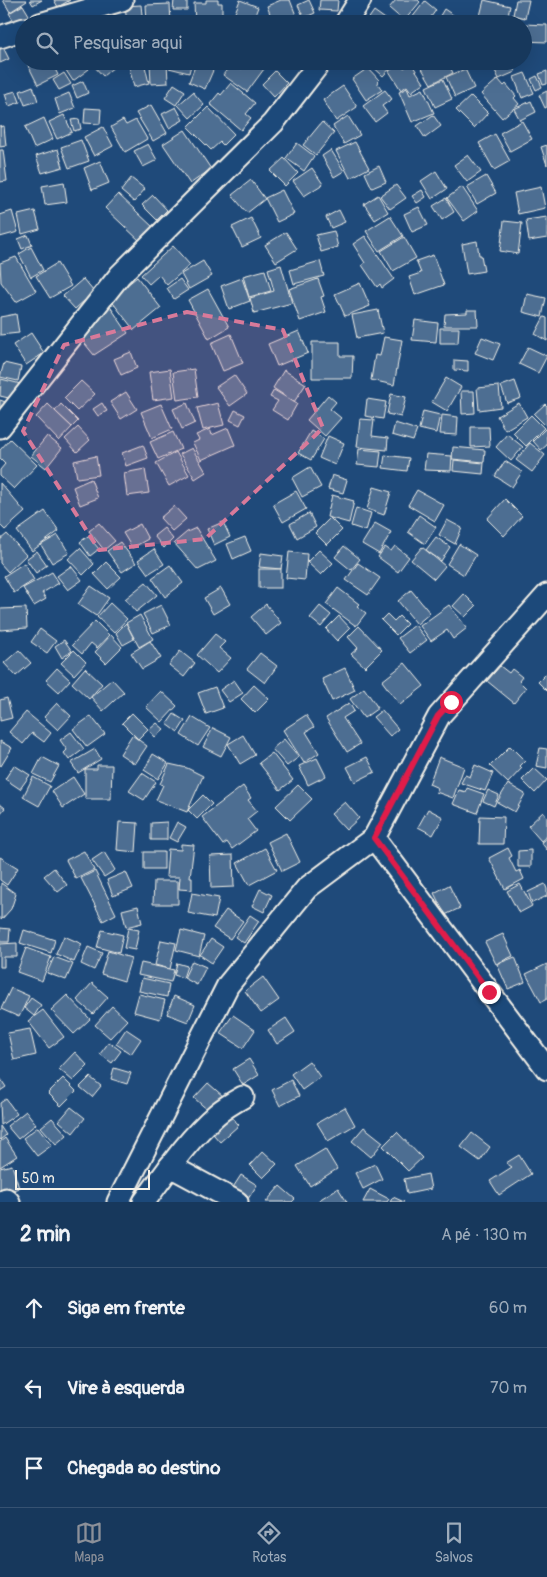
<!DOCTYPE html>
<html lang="pt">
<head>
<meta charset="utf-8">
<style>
  :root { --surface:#17385c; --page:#244365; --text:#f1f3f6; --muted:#9eacbb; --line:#365272; --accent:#8c9099 }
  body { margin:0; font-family:Pangolin,sans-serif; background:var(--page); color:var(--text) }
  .scale { position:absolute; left:15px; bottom:12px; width:135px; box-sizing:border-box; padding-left:5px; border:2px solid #f4f1e8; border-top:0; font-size:14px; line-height:18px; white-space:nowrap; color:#f4f1e8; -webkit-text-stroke:4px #1f4a7a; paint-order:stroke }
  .stop { position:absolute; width:15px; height:15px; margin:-11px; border:4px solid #e11d48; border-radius:50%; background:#fff }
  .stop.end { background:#e11d48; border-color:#fff; box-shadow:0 1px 5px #0008 }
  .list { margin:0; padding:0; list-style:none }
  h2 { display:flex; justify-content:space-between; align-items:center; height:65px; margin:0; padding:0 20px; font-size:21px }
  h2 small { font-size:16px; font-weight:400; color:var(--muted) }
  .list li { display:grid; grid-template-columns:32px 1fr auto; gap:15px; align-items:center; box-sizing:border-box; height:80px; padding:0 20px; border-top:1px solid var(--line) }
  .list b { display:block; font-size:19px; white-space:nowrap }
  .list em { font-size:16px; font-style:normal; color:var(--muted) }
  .icon { flex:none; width:28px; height:28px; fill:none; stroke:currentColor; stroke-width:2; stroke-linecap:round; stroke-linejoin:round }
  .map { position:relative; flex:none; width:547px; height:1202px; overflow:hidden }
  .search { position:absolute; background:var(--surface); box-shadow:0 5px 20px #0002; left:15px; right:15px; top:15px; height:55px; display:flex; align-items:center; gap:12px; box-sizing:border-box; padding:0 18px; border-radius:28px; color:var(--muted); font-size:19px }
  .sheet { height:305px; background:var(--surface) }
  nav { display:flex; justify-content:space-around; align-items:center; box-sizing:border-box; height:70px; border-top:1px solid var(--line); background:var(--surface); font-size:14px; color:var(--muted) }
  nav a { display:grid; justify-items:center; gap:2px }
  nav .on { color:var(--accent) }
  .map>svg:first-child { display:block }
  .building { fill:#4d6e92; stroke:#f4f1e8 }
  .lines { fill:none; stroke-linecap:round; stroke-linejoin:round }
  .minor-casing { stroke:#f4f1e8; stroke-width:25 }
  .minor { stroke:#1f4a7a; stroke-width:21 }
  .route { stroke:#e11d48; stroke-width:6 }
  .marked { fill:#d87a9a; fill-opacity:0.2; stroke:#d87a9a; stroke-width:4; stroke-dasharray:10 6; stroke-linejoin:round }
</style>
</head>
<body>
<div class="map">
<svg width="547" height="1202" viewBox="0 0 547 1202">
  <rect width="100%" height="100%" fill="#1f4a7a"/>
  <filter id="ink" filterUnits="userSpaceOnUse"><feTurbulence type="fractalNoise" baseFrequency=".02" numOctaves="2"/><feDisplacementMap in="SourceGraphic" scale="10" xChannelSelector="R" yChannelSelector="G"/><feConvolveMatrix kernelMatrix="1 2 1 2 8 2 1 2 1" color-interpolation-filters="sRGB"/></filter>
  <g filter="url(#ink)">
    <g class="building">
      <polygon points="3,0 26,0 27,1 10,12"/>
      <polygon points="30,0 42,0 33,5"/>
      <polygon points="54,0 70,0 58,7"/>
      <polygon points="174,0 187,0 187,10 173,10"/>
      <polygon points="206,0 218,0 218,3 222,3 222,24 195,24 194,3 206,3"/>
      <polygon points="240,0 258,7 252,23 234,15"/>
      <polygon points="281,0 290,0 297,18 284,24 274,24 267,6"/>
      <polygon points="309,0 315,13 304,18 298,5"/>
      <polygon points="320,0 338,0 337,11 319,10"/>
      <polygon points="396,0 418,0 420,2 404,21 389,8"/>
      <polygon points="484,0 510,6 506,24 494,24 479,20"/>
      <polygon points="516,0 529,0 525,18 513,15"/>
      <polygon points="425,1 436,10 426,24 409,24 408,23"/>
      <polygon points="170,4 171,24 147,24 146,5"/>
      <polygon points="23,5 29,15 15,23 9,13"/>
      <polygon points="141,5 143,24 127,24 125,6"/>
      <polygon points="444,9 459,19 456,24 435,24"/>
      <polygon points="374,11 388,21 386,24 357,24 361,18 367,21"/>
      <polygon points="523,24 547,25 547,42 523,41"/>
      <polygon points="24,35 24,52 17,39"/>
      <polygon points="0,41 9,59 0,63"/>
      <polygon points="26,61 51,61 58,75 38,85"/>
      <polygon points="60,61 84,61 89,69 73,81"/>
      <polygon points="98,61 111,61 115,66 103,76 93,65"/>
      <polygon points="171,61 192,61 189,73 169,68"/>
      <polygon points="197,61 202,61 215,66 205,89 189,82"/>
      <polygon points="247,61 253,61 264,69 247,92 223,75 232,63 242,69"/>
      <polygon points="269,61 283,61 280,67"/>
      <polygon points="370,61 394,61 396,62 383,76 369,63"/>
      <polygon points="432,61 447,61 453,73 431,84 421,67"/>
      <polygon points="466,61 483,61 471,69"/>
      <polygon points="494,61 510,61 515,72 499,79 491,62"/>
      <polygon points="144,62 149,83 134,87 129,66"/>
      <polygon points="167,62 168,83 151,84 150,63"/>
      <polygon points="401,63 404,68 411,63 424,83 411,92 407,86 401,90 389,71"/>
      <polygon points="368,68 379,80 377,82 382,90 366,100 352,79"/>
      <polygon points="465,69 474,88 455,97 446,77"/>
      <polygon points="275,71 287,83 274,97 262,84"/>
      <polygon points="547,71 547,84 543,85 539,74"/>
      <polygon points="64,73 71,84 59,90 53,80"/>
      <polygon points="525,73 534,93 522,98 514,77"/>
      <polygon points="537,76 542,87 536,90 531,79"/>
      <polygon points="443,79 452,99 435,107 426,87"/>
      <polygon points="498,79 504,86 506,84 516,96 514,98 519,104 502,118 481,94"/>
      <polygon points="83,81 88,93 77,98 72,86"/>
      <polygon points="231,83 255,103 246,114 251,118 241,130 210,104 219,93 221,95"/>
      <polygon points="174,84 185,91 176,105 165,98"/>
      <polygon points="33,86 38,101 25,105 20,91"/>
      <polygon points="343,86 357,107 336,121 323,100"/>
      <polygon points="407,88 410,95 423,89 434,113 412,122 399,92"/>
      <polygon points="385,90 392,99 382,106 387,113 375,122 363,106"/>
      <polygon points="16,91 20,102 9,106 5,94"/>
      <polygon points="547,91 547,107 545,108 539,95"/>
      <polygon points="193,92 204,105 190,118 178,105"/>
      <polygon points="69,93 75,108 60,114 55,99"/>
      <polygon points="471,96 488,113 474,128 456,110"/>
      <polygon points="531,101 536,112 520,120 514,109"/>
      <polygon points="151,105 167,133 153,141 136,113"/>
      <polygon points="176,107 183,120 169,128 162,114"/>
      <polygon points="208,107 234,134 223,145 220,142 211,150 188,127"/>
      <polygon points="85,108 101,109 100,124 84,123"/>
      <polygon points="64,115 72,132 57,139 49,122"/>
      <polygon points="433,115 441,126 425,138 417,126"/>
      <polygon points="348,116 360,135 344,144 333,126"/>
      <polygon points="44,118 53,139 34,148 25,127"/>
      <polygon points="79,119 81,129 74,131 71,120"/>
      <polygon points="123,120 126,125 136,120 147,139 125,152 111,127"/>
      <polygon points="522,121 532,139 510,151 500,133"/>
      <polygon points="322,122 334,133 316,155 303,145"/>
      <polygon points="0,125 0,127 4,126 6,146 0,147"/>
      <polygon points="103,127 113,146 94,156 84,137"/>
      <polygon points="185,130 211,169 190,184 163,144"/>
      <polygon points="495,134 510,161 494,170 479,143"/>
      <polygon points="81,140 89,161 69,168 61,147"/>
      <polygon points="355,142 369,168 350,178 336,151"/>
      <polygon points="297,143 314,156 304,171 286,158"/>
      <polygon points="148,144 157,160 143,167 134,151"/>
      <polygon points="547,145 547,165 541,147"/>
      <polygon points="58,149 63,167 42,173 36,156"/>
      <polygon points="0,150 3,150 7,181 0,182"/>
      <polygon points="331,150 344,171 334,177 322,156"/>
      <polygon points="468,155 481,172 467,182 454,165"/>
      <polygon points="284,158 298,173 285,186 270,171"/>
      <polygon points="100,161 109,183 92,190 84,168"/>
      <polygon points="379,166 386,182 372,188 365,173"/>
      <polygon points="312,168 323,184 304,196 293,181"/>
      <polygon points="436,171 447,189 432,199 421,181"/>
      <polygon points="486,176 496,193 477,204 467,187"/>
      <polygon points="131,178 145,189 134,202 121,191"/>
      <polygon points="251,180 265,199 247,213 232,195"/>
      <polygon points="64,182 67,202 45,205 42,186"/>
      <polygon points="396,185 406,198 390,209 380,196"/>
      <polygon points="462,187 478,211 464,221 447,198"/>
      <polygon points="541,187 545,208 518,214 514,193"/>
      <polygon points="282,190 294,214 277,222 265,198"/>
      <polygon points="422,190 426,197 417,203 412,196"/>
      <polygon points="118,194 154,228 141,242 105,208"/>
      <polygon points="153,195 167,210 157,220 142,205"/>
      <polygon points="378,195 388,212 375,220 364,204"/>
      <polygon points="446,198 454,212 442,220 433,206"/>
      <polygon points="419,207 428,225 412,232 404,214"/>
      <polygon points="339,210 345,222 331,228 326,217"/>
      <polygon points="12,211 18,232 0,237 0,215"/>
      <polygon points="35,211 40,229 22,234 18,215"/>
      <polygon points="390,216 403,236 379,251 366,231"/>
      <polygon points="547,217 547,238 529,241 526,220"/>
      <polygon points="251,218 261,238 242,247 232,227"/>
      <polygon points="504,221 522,223 518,254 500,251"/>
      <polygon points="334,231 338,247 321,252 316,235"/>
      <polygon points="286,232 297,249 276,262 265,245"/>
      <polygon points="28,235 32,245 22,249 18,239"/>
      <polygon points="365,236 394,279 382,288 380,284 377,287 362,265 365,263 353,244"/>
      <polygon points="404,237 416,258 393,271 381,251"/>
      <polygon points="477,241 479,255 481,255 484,271 467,274 462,244"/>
      <polygon points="173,246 190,265 167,285 159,275 149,284 141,275"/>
      <polygon points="31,247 43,270 31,277 19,254"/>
      <polygon points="433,255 444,285 415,295 409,277 421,273 416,261"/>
      <polygon points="16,257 36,291 16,302 1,282 0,263"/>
      <polygon points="203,261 212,276 189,289 181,274"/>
      <polygon points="320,261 324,276 294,284 290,270"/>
      <polygon points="57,263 71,286 50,298 36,276"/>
      <polygon points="281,265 292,303 254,313 250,298 274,291 268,269"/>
      <polygon points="265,270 271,291 249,297 243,276"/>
      <polygon points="137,277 161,308 134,330 110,299"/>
      <polygon points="242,278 250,301 229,309 221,286"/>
      <polygon points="83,279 94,292 75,309 63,296"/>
      <polygon points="180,279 188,290 174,299 167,288"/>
      <polygon points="318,279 324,296 321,297 326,312 300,321 289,289"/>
      <polygon points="360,283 370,306 345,316 335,294"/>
      <polygon points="208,289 229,327 209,339 188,300"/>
      <polygon points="527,294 546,298 542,317 523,312"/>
      <polygon points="109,305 128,333 94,355 81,339"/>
      <polygon points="378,310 383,333 357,338 352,315"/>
      <polygon points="467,310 477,310 478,326 444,326 445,314 467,313"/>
      <polygon points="16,314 19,333 0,335 0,317"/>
      <polygon points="544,317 547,318 547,341 535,334"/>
      <polygon points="415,320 438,323 436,342 412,340"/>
      <polygon points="440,328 459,328 458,343 440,343"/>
      <polygon points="299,331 308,353 277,366 268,344"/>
      <polygon points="31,333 44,353 26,365 13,345"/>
      <polygon points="231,334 243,363 223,371 211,343"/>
      <polygon points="384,337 402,340 394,385 371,380 375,355 380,356"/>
      <polygon points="482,337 500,344 493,360 475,353"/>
      <polygon points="312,342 340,342 340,356 353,356 352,378 312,378"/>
      <polygon points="528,347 547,356 538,373 519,364"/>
      <polygon points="131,352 137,368 121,375 114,359"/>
      <polygon points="454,360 468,361 468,371 454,370"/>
      <polygon points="4,363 21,367 18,381 0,377"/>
      <polygon points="170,369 174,397 153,400 149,372"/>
      <polygon points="194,369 198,397 177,400 173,372"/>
      <polygon points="284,370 306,384 294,402 273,388"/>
      <polygon points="234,375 247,394 230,406 216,387"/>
      <polygon points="446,378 461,387 447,411 432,402"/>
      <polygon points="1,379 21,384 17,400 0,396"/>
      <polygon points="81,381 95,394 77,411 64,398"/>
      <polygon points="515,381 521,398 507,403 501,386"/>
      <polygon points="499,386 501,407 479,410 477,388"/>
      <polygon points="274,390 297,404 288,420 272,410 278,401 270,397"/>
      <polygon points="461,391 474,391 475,413 462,414"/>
      <polygon points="126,392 137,409 121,419 110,402"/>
      <polygon points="391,394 406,397 401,417 387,414"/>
      <polygon points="328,395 336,402 330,409 341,418 325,436 307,420"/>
      <polygon points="367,399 386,402 383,419 365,416"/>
      <polygon points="0,400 11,404 0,415"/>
      <polygon points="102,403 107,411 98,416 93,409"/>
      <polygon points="187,403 195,423 182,429 173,409"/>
      <polygon points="218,403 224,425 203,430 197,408"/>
      <polygon points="519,403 527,417 505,430 497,416"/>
      <polygon points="48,404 72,427 59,441 36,417"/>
      <polygon points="61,404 78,421 72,427 55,411"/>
      <polygon points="161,404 172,429 152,438 141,412"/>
      <polygon points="545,404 547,406 547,427 534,414"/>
      <polygon points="235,410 245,415 240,425 230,420"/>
      <polygon points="423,411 440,415 436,433 419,429"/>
      <polygon points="442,415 458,417 457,435 440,434"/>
      <polygon points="531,415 544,428 526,446 513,433"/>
      <polygon points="360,419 374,420 372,436 388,438 387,450 357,447"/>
      <polygon points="395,423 417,430 413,441 392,435"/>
      <polygon points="78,427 90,440 77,452 65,439"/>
      <polygon points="471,427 489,427 490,446 471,447"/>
      <polygon points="228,428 235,445 201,460 193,443 199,440 196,435 210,429 212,435"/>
      <polygon points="546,428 547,445 541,450 533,441"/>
      <polygon points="311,431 324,439 311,460 298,453"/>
      <polygon points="173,432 181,449 158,459 150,442"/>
      <polygon points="507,434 523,447 511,461 496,447"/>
      <polygon points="47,436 62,448 46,468 31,456"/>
      <polygon points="328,436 344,443 335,465 319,458"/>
      <polygon points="10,439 37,465 14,489 0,476 0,470 5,464 0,459 0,450"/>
      <polygon points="530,443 545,455 532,472 516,460"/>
      <polygon points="143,445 148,458 126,466 122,453"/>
      <polygon points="453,447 485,450 484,462 452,459"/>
      <polygon points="192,448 206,472 195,479 180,454"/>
      <polygon points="359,449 381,451 379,467 357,465"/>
      <polygon points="176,452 189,475 169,486 156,463"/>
      <polygon points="426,454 452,456 451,471 424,470"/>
      <polygon points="385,455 409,458 407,471 383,468"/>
      <polygon points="96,456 99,475 77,478 74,461"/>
      <polygon points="454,460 484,463 483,474 453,471"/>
      <polygon points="505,461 522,472 512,487 495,476"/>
      <polygon points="310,467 321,487 302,497 292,478"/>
      <polygon points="145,469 149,493 127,496 124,473"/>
      <polygon points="332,475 347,480 343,493 328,489"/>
      <polygon points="91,479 98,498 80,505 73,487"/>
      <polygon points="0,483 25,512 5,530 0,525"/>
      <polygon points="374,487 391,492 384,515 367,509"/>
      <polygon points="417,490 444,505 435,521 408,505"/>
      <polygon points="296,491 306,509 283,522 273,504"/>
      <polygon points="332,495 354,501 349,523 327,517"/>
      <polygon points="505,499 522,516 504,536 487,519"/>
      <polygon points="174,506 186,519 172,531 160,518"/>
      <polygon points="356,508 371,513 366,531 351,526"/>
      <polygon points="45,511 59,531 32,551 17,531"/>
      <polygon points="309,513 316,527 297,538 290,524"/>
      <polygon points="419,515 436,527 425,544 408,532"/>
      <polygon points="330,518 342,530 327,545 315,533"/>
      <polygon points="447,520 462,528 455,544 439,535"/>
      <polygon points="223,522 230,537 214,545 207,529"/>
      <polygon points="99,523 115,541 104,550 89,531"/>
      <polygon points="375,523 391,532 379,554 362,544"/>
      <polygon points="140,524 148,539 132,548 123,533"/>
      <polygon points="164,528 173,539 164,548 154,536"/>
      <polygon points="196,528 216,561 198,570 174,543 187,532"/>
      <polygon points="7,534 26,555 8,572 0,563 0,540"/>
      <polygon points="58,535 69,553 52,563 41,545"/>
      <polygon points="88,536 99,549 90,556 80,542"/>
      <polygon points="245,537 251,551 233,559 227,544"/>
      <polygon points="436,537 450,547 441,561 426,550"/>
      <polygon points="120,542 136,563 122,572 107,551"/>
      <polygon points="459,544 476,555 464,575 447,564"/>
      <polygon points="344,546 360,559 351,570 335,557"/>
      <polygon points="395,546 409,557 398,572 378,557 385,547 391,551"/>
      <polygon points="422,547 445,566 434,579 411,560"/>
      <polygon points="80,548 94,564 83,575 68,559"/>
      <polygon points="154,549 164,564 148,574 138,560"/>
      <polygon points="319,550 333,563 321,575 307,562"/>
      <polygon points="37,551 47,565 36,573 26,559"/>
      <polygon points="289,552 307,554 305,580 286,578"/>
      <polygon points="261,553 283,556 281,569 259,567"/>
      <polygon points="106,562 121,577 108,589 94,574"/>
      <polygon points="24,563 34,580 14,593 4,576"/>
      <polygon points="358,563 380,578 368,595 346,580"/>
      <polygon points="170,565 183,583 165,597 152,578"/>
      <polygon points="71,566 82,580 68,590 57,576"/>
      <rect x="259" y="569" width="22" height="19"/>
      <polygon points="52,572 59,583 42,593 46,599 34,606 23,588"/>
      <polygon points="146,582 157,595 136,612 125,599"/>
      <polygon points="91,586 109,598 96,616 78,604"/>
      <polygon points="221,588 230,604 213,614 204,598"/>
      <polygon points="338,588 359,604 357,606 366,613 356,626 326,604"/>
      <polygon points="411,590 430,613 417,624 398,601"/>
      <polygon points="464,594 476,606 465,617 453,606"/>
      <polygon points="110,603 127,619 114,633 97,617"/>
      <polygon points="266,604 281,623 266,635 251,617"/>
      <polygon points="161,605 171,625 153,633 143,614"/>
      <polygon points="449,605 467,628 453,639 447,630 431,641 420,626"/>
      <polygon points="320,606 331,615 321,627 310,618"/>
      <polygon points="26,608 27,628 0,630 0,609"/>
      <polygon points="387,614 394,621 399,616 407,624 396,635 381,620"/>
      <polygon points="140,615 153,639 139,647 126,623"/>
      <polygon points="339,616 350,628 337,641 326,629"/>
      <polygon points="95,621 109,635 97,648 91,643 82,654 72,645"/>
      <polygon points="126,623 134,639 123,645 116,633"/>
      <polygon points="415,625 427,640 410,653 398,638"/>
      <polygon points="359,626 382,650 365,667 351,654 358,648 348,637"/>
      <polygon points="40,629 56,641 47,653 31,642"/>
      <polygon points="215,634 225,642 219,648 231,658 217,673 197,655"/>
      <polygon points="111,635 122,647 106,663 95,652"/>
      <polygon points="64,640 72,651 62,658 55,646"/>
      <polygon points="150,641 161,658 142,669 131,653"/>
      <polygon points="19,650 31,663 16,676 4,663"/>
      <polygon points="74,650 86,662 74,675 61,663"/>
      <polygon points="180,651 195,663 184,677 169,665"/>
      <polygon points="260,653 277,666 265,683 247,669"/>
      <polygon points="405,663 424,686 400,705 382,681"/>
      <polygon points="500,666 509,673 512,669 522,677 519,681 526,688 514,703 487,681"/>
      <polygon points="57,668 70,680 59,692 46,680"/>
      <polygon points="85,668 102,684 89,699 72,683"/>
      <polygon points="345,668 355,690 332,701 322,679"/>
      <polygon points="547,673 547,691 538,682"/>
      <polygon points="112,679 124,692 103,711 91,697"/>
      <polygon points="234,680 243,693 229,702 220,690"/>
      <polygon points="254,685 269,699 255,713 241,699"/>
      <polygon points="215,687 223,708 206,714 198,693"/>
      <polygon points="364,688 378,708 364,718 350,699"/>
      <polygon points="161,691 177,706 162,722 146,707"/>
      <polygon points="7,698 12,718 0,721 0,700"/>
      <polygon points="57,703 71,716 58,730 44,717"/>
      <polygon points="349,703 354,711 343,718 360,744 347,752 326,718"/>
      <polygon points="382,710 398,729 390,736 373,717"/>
      <polygon points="26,712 51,733 44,742 32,733 23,744 9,732"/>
      <polygon points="132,713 148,729 138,739 122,723"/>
      <polygon points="174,714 185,721 178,732 167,724"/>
      <polygon points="306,715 314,727 306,732 319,753 304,763 283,730"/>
      <polygon points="91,716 105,734 87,747 73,729"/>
      <polygon points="192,717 210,728 198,746 181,735"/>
      <polygon points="157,723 164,729 155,737 149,730"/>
      <polygon points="213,728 231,737 221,756 203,747"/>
      <polygon points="71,732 84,749 69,760 64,753 67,750 60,740"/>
      <polygon points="132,735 147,746 135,764 120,754"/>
      <polygon points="243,735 255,755 240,764 228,744"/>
      <polygon points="284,739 299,757 287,766 272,749"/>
      <polygon points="0,741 12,748 1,766 0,765"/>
      <polygon points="510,746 525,761 520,766 522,768 508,783 490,766"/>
      <polygon points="540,748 547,749 547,768 536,766"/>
      <polygon points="95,749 101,759 78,773 71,763"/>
      <polygon points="272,753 293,780 280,790 259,763"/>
      <polygon points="153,754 168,763 158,779 144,770"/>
      <polygon points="42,757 59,766 50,782 33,774"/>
      <polygon points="367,757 375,772 355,782 347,767"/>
      <polygon points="439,757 464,767 453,798 436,792 438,788 429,784"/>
      <polygon points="317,758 326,776 308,785 299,766"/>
      <polygon points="169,764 187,768 203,776 187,812 156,800 163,785 160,784"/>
      <polygon points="14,765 30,775 20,789 5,779"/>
      <polygon points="97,765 112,765 111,799 85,799 85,769 97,769"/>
      <polygon points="475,765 493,773 485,791 461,783 465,775 470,777"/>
      <polygon points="534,768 547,780 535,793 522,780"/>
      <polygon points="142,773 156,782 144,800 129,791"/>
      <polygon points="33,777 50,786 39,806 23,797"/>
      <polygon points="73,777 84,794 63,808 52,791"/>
      <polygon points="508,784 525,794 515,812 497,802"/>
      <polygon points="298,785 312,799 290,820 276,806"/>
      <polygon points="243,786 251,798 248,800 257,811 247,819 256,831 232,849 227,842 223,845 202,817"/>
      <polygon points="467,788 484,794 477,813 453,804 459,790 466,792"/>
      <polygon points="488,790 499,795 494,806 483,801"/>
      <polygon points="203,795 212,804 197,819 188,810"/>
      <polygon points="345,802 359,818 346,830 331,814"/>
      <polygon points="0,804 5,808 0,814"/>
      <polygon points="428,809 443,817 433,835 418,827"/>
      <polygon points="543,812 547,817 547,836 541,841 528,826"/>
      <polygon points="480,816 504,817 503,844 479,844"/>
      <polygon points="119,822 138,823 136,852 117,850"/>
      <polygon points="167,822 167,840 151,840 151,823"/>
      <polygon points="177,822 186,827 177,842 169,838"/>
      <polygon points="286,833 300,862 282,871 268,842"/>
      <polygon points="547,838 547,850 541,842"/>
      <polygon points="181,844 194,845 190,877 192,877 192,890 179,889 180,877 166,877 168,849 181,850"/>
      <polygon points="265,848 277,870 249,885 237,863"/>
      <polygon points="508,848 512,856 509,858 516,872 520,870 524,879 505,889 489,858"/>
      <polygon points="531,850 531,867 518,867 518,851"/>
      <polygon points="84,851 94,870 76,879 66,860"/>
      <polygon points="104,852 115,870 104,877 92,860"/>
      <rect x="144" y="852" width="20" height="17"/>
      <polygon points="233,855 234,887 211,888 210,856"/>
      <polygon points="0,857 18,868 7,885 0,880"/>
      <polygon points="54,868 67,885 58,892 44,876"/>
      <polygon points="95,871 116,914 103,921 81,878"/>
      <polygon points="126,872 133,888 113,896 107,880"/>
      <polygon points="154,881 178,881 178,904 153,904"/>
      <polygon points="1,883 16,894 11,909 1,920"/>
      <polygon points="520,884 532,906 519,913 507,891"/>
      <polygon points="545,884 547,889 547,896 532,903 528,892"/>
      <polygon points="449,885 460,908 445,915 434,893"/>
      <polygon points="260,889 272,895 264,912 252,906"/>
      <polygon points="192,893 219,898 215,918 188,913"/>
      <polygon points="138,906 142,923 126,927 122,910"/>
      <polygon points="226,910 243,921 230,939 213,928"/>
      <polygon points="250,915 259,921 244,943 235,937"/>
      <polygon points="0,928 10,929 9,942 0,942"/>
      <polygon points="128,928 139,930 135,950 124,948"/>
      <polygon points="24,930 55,940 51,953 20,943"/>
      <polygon points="102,930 123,935 119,953 97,947"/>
      <polygon points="181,930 204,936 199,956 176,950"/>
      <polygon points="503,934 513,956 496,964 485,942"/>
      <polygon points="64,936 82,944 74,962 56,954"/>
      <polygon points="211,939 223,947 212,963 200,955"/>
      <polygon points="161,940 176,943 170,969 155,965"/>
      <polygon points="17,943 17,957 4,957 4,967 0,967 0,944"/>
      <polygon points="88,947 102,953 94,970 81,964"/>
      <polygon points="26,948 51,957 42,981 17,972"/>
      <polygon points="108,951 131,958 124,981 101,974"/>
      <polygon points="54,957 73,964 66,980 47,973"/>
      <polygon points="515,957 525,982 508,989 497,964"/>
      <polygon points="192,961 206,967 197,985 184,978"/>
      <polygon points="141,963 174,970 171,982 138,975"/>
      <polygon points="177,963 187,966 183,978 174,975"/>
      <polygon points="547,964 547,999 541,1002 526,974"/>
      <polygon points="263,977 279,1000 261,1013 245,991"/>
      <polygon points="142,978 169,984 167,997 139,991"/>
      <polygon points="92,983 108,997 93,1014 77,1000"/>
      <polygon points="11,988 29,996 19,1017 1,1009"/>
      <polygon points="139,994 165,1000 160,1019 134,1012"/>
      <polygon points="67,995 90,1019 74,1034 51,1010"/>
      <polygon points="174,996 195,1005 188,1022 167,1014"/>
      <polygon points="31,998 41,1005 34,1016 24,1008"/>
      <polygon points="112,1006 127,1020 110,1038 95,1025"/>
      <polygon points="43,1010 64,1037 49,1048 28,1021"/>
      <polygon points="233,1015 255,1030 243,1048 220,1033"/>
      <polygon points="286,1018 295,1032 277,1044 268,1030"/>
      <polygon points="30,1029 36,1055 14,1060 8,1033"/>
      <polygon points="126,1029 141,1039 131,1054 116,1044"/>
      <polygon points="109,1042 121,1051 112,1063 100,1054"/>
      <polygon points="75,1052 88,1066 73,1081 59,1069"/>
      <polygon points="249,1059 259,1075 243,1085 233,1069"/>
      <polygon points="309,1061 320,1077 302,1090 291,1074"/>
      <polygon points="114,1068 131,1073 127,1084 111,1079"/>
      <polygon points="90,1077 101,1086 92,1097 80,1087"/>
      <polygon points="0,1078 6,1087 0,1091"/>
      <polygon points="63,1078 76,1091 61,1106 48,1093"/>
      <polygon points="291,1080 299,1096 280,1106 272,1090"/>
      <polygon points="208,1083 224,1097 210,1112 194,1098"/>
      <polygon points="6,1099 17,1114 1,1125 0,1103"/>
      <polygon points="71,1107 85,1118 73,1133 59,1121"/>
      <polygon points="345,1107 355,1125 328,1141 317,1123"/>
      <polygon points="26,1111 36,1124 18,1139 7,1126"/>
      <polygon points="226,1111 239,1125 220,1142 207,1127"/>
      <polygon points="52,1118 67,1135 56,1144 41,1127"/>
      <polygon points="0,1126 6,1135 0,1140"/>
      <polygon points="38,1127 52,1145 37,1156 23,1138"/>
      <polygon points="364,1127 383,1142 371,1157 352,1141"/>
      <polygon points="397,1132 422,1158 408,1171 383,1146"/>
      <polygon points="472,1133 490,1147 480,1161 461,1147"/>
      <polygon points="5,1138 17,1156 0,1167 0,1142"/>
      <polygon points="325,1149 337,1169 310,1186 297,1166"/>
      <polygon points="263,1151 277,1164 263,1178 250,1165"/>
      <polygon points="519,1155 531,1174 499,1195 490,1181 512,1167 506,1163"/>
      <polygon points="375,1164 382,1179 363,1189 355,1173"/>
      <polygon points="12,1165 19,1188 2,1193 0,1188 0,1168"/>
      <polygon points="428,1174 431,1189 407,1194 404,1179"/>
      <polygon points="241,1175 257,1185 246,1202 230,1192"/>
      <polygon points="280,1186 295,1199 292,1202 266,1202"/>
      <polygon points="338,1188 347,1202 320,1202 319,1200"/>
      <polygon points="370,1189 389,1199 387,1202 363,1202"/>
      <polygon points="393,1197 404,1202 390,1202"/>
    </g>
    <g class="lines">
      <g class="minor-casing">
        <g id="minor">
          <polyline points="40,24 122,0"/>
          <polyline points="345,24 360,0"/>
          <polyline points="0,37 24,29"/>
          <polyline points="0,427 120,275 273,123 321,61"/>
          <polyline points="374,838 547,1069"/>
          <polyline points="170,1166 237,1202"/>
          <polyline points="6,1199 9,1202"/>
          <polyline points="118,1202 228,985 307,888 374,838 439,716 547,595"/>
          <path d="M144,1202C166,1172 188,1139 217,1114C224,1108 234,1102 243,1097"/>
        </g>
      </g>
      <use href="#minor" class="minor"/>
    </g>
  </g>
  <g class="lines" filter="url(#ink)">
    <polyline class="route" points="451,702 438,716 374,838 489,992"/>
  </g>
  <path class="marked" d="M187,312L283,330L323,428L205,539L99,550L23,431L64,345Z"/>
</svg>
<div class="scale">50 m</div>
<div class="stop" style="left:451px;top:702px"></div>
<div class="stop end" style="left:489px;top:992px"></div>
<div class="search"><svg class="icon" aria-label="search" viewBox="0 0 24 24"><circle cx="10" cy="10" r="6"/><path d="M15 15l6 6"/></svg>Pesquisar aqui</div>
</div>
<section class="sheet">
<h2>2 min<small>A pé · 130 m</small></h2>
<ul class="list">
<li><svg class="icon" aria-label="ahead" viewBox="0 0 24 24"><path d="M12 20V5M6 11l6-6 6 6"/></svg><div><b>Siga em frente</b></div><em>60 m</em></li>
<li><svg class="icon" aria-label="left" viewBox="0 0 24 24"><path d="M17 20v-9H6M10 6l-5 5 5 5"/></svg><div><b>Vire à esquerda</b></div><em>70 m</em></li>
<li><svg class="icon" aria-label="arrive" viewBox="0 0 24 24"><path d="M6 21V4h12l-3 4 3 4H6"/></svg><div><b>Chegada ao destino</b></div></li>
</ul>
</section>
<nav>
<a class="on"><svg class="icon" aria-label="map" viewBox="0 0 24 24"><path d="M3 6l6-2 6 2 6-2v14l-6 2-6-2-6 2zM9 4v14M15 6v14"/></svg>Mapa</a>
<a><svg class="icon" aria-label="directions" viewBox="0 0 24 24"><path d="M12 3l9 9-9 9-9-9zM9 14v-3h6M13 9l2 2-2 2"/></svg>Rotas</a>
<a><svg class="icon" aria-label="saved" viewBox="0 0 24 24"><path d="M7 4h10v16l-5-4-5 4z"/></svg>Salvos</a>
</nav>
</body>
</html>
